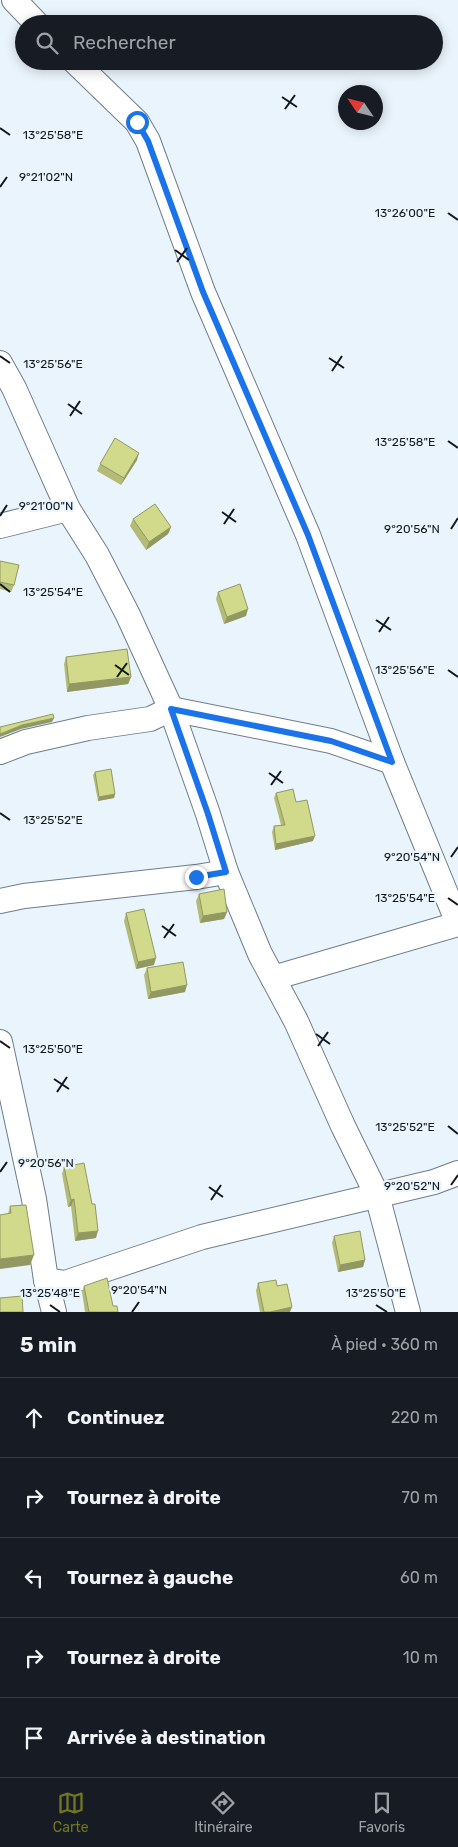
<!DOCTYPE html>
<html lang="fr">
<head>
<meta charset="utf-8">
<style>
  :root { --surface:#171b24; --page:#242831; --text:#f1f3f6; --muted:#9ea1a6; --line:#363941; --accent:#707720 }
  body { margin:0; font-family:Rubik,sans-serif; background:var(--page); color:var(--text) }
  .compass { position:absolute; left:338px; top:85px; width:45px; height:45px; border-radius:50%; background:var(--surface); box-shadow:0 2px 12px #0003; rotate:305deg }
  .stop { position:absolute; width:15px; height:15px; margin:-11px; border:4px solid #1a73e8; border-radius:50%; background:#fff }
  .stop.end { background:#1a73e8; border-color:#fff; box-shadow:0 1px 5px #0008 }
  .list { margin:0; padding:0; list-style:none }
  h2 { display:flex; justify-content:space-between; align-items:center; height:65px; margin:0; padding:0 20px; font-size:21px }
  h2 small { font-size:16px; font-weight:400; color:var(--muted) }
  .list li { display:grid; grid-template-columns:32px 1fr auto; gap:15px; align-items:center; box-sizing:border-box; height:80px; padding:0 20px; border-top:1px solid var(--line) }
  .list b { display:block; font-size:19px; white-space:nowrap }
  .list em { font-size:16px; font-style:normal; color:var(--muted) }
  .icon { flex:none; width:28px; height:28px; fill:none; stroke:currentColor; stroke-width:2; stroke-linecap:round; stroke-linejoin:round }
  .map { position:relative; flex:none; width:458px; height:1312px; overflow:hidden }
  .search { position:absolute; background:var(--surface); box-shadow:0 2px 12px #0003; left:15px; right:15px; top:15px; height:55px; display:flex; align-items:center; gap:12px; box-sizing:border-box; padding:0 18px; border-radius:28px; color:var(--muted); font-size:19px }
  .sheet { height:465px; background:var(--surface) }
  nav { display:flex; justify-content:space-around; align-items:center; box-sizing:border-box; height:70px; border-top:1px solid var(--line); background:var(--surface); font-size:14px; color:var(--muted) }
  nav a { display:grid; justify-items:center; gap:2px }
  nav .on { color:var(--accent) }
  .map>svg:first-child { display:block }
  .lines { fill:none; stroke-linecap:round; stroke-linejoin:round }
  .minor-casing { stroke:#6e7d8b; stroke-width:26 }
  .minor { stroke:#fff; stroke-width:24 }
  .wall { fill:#b4bb77 }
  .shaded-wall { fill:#929861 }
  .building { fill:#d1d98a; stroke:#929861 }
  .route { stroke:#1a73e8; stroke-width:6 }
  .ticks { fill:none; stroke:#12181e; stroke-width:2 }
  .ticks-label { font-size:12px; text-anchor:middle; fill:#12181e; stroke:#eaf4fd; stroke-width:4.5; stroke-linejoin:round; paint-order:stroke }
</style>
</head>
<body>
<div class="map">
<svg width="458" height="1312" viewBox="0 0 458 1312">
  <rect width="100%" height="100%" fill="#eaf4fd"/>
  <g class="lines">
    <g class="minor-casing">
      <g id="minor">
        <polyline points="14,0 37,24"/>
        <polyline points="74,61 137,122 148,141 203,292 308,535 392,762 458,923"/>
        <polyline points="0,363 14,388 68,509 97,555 128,615 171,709 208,814 226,872 260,954 296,1021 343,1126 377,1195 408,1312"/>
        <polyline points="0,526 68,509"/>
        <polyline points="0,752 26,742 88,728 150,719 171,709 331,741 392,762"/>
        <polyline points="0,901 24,896 196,877 226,872"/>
        <polyline points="273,978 458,924"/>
        <polyline points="0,1042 34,1199 46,1280 54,1312"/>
        <polyline points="46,1280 65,1283 202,1237 434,1182 458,1173"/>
      </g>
    </g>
    <use href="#minor" class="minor"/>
  </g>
  <g class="wall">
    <polygon points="137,460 121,485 97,471 100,464"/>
    <polygon points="133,519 171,527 168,534 146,550 130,526"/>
    <polygon points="0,561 14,585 11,592 0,589"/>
    <polygon points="218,592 246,616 224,624 216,599"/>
    <polygon points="66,657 131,677 128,684 67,692 64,664"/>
    <polygon points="95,772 115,794 114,798 98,801 93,775"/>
    <polygon points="276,793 296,802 313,841 275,850 272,832 274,826 281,825 274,798"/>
    <polygon points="199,894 227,912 224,919 200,923 196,901"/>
    <polygon points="126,913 154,965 136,969 124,921"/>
    <polygon points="147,968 185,992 148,999 144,975"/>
    <polygon points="64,1167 96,1238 75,1241 71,1206 68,1207 62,1174"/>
    <polygon points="10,1206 30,1265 8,1214"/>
    <polygon points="334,1236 365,1260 363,1267 338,1272 332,1243"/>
    <polygon points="258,1283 277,1286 290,1312 260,1312 256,1291"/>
    <polygon points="84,1286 113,1306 118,1312 85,1312 82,1292"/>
  </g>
  <g class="shaded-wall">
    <polygon points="139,453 137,460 121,485 124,478"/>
    <polygon points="171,527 168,534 146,550 149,542"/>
    <polygon points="248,609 246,616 224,624 227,617"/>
    <polygon points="131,677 128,684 67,692 69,684"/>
    <polygon points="54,718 52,722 21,729 0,737 0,734 22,725"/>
    <polygon points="115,794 114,798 98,801 99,797"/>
    <polygon points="315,836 313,841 275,850 276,844"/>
    <polygon points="227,912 224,919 200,923 203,916"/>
    <polygon points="156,958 154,965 136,969 138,962"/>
    <polygon points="187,985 185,992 148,999 151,992"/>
    <polygon points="74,1199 71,1206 68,1207 71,1200"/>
    <polygon points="98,1231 96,1238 75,1241 78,1233"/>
    <polygon points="34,1255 30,1265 0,1269 0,1259"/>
    <polygon points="365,1260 363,1267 338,1272 340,1265"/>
    <polygon points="292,1307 290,1312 270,1312"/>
  </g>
  <g class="building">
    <polygon points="115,438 139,453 124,478 100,464"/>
    <polygon points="155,504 171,527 149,542 133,519"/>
    <polygon points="0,561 19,565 14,585 0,582"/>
    <polygon points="240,584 248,609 227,617 218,592"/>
    <polygon points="127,649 131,677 69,684 66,657"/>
    <polygon points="53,714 54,718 22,725 0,734 0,727"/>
    <polygon points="111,769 115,794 99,797 95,772"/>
    <polygon points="293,789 296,802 307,800 315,836 276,844 274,826 285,825 276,793"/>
    <polygon points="224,889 227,912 203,916 199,894"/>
    <polygon points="144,909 156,958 138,962 126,913"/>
    <polygon points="183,962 187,985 151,992 147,968"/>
    <polygon points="84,1163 92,1204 95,1204 98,1231 78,1233 74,1199 71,1200 64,1167"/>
    <polygon points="26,1205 34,1255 0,1259 0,1215 11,1213 10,1206"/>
    <polygon points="360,1231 365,1260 340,1265 334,1236"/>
    <polygon points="107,1278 113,1306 117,1306 118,1312 89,1312 84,1286"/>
    <polygon points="276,1280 277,1286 287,1284 292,1307 270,1312 264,1312 258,1283"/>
    <polygon points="22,1296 23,1312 0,1312 0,1298"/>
  </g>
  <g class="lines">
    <polyline class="route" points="137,122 148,141 203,292 308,535 392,762 331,741 171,709 208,814 226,872 196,877"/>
  </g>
  <path class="ticks" d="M282,97L297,107M285,109L295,95M0,128L10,135M0,187L7,177M448,213L458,220M175,250L189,260M177,262L187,248M0,356L10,363M329,358L344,368M332,371L342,356M68,404L82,414M70,416L80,401M448,441L458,448M222,512L236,522M0,516L7,505M224,524L234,509M451,529L458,518M0,584L10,592M376,620L391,630M379,632L389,617M115,665L129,675M448,670L458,677M117,677L127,663M269,773L283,783M271,785L281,771M0,813L10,820M451,857L458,847M448,898L458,905M162,926L176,936M164,938L174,924M316,1034L330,1044M0,1041L10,1048M318,1046L328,1032M54,1079L69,1089M57,1092L67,1077M448,1126L458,1134M0,1172L7,1162M451,1185L458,1175M209,1187L223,1197M211,1200L221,1185M50,1305L60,1312M376,1305L387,1312M132,1312L139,1302"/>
  <g class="ticks-label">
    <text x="53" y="139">13°25'58"E</text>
    <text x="46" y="181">9°21'02"N</text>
    <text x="405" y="217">13°26'00"E</text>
    <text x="53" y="368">13°25'56"E</text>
    <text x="405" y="446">13°25'58"E</text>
    <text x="46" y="510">9°21'00"N</text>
    <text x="412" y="533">9°20'56"N</text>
    <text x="53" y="596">13°25'54"E</text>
    <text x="405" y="674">13°25'56"E</text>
    <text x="53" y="824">13°25'52"E</text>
    <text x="412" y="861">9°20'54"N</text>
    <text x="405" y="902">13°25'54"E</text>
    <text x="53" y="1053">13°25'50"E</text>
    <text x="405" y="1131">13°25'52"E</text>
    <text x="46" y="1167">9°20'56"N</text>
    <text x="412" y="1190">9°20'52"N</text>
    <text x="139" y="1294">9°20'54"N</text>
    <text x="50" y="1297">13°25'48"E</text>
    <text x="376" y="1297">13°25'50"E</text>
  </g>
</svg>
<svg class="compass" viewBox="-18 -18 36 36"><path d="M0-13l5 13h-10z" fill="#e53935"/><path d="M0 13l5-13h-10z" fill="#9ea1a6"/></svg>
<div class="stop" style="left:137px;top:122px"></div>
<div class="stop end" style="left:196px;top:877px"></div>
<div class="search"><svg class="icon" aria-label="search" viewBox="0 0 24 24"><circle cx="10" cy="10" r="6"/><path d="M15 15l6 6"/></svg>Rechercher</div>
</div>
<section class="sheet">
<h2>5 min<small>À pied · 360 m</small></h2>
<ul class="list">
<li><svg class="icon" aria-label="ahead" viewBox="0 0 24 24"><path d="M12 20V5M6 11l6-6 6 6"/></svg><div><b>Continuez</b></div><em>220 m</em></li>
<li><svg class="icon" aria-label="right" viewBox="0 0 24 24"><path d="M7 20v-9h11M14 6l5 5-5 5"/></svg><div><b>Tournez à droite</b></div><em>70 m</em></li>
<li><svg class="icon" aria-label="left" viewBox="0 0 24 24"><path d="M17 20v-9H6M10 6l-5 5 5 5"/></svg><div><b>Tournez à gauche</b></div><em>60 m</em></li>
<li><svg class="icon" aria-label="right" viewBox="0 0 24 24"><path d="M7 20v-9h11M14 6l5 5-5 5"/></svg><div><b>Tournez à droite</b></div><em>10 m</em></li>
<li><svg class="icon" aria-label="arrive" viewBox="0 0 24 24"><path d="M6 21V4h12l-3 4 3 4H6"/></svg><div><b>Arrivée à destination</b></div></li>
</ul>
</section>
<nav>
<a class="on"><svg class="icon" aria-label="map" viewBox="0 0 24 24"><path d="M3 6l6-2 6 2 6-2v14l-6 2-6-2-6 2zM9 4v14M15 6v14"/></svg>Carte</a>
<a><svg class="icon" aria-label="directions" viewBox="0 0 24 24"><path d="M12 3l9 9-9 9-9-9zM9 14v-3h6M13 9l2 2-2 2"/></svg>Itinéraire</a>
<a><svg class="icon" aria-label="saved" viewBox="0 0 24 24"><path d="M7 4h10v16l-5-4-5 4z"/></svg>Favoris</a>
</nav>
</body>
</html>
